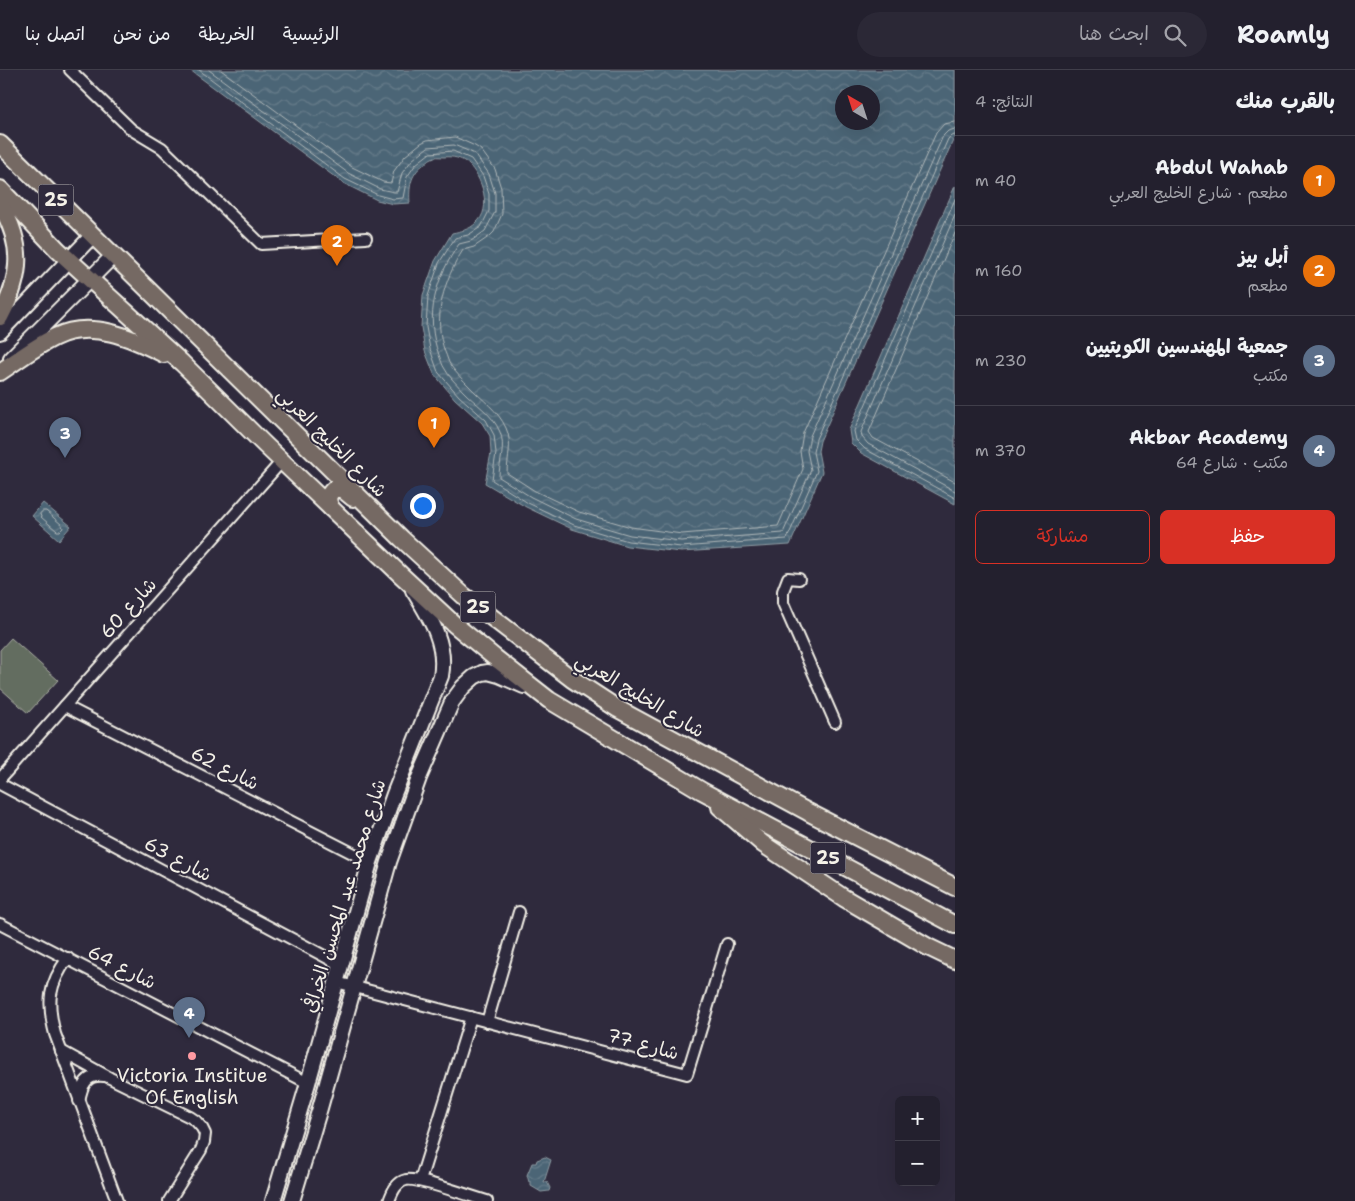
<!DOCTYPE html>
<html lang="ar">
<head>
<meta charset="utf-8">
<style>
  :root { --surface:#23202e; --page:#2b2836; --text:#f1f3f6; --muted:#a3a3aa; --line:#403e4a; --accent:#d93025 }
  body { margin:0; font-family:"Shantell Sans","Playpen Sans Arabic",sans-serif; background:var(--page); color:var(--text); direction:rtl }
  .controls { position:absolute; right:15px; bottom:15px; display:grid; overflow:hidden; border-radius:8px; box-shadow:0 5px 20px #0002 }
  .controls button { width:45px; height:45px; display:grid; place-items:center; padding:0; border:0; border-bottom:1px solid var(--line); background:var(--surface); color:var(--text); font:25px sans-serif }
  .compass { position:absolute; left:835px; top:15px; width:45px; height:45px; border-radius:50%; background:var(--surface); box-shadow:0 5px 20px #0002; rotate:321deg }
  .you { position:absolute; left:422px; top:435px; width:18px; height:18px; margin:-12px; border:4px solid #fff; border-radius:50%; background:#1a73e8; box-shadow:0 0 0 8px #1a73e833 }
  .badge { display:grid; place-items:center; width:32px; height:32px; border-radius:50%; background:var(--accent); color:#fff; font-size:16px; font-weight:700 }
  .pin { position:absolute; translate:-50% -41px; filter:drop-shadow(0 1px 2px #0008) }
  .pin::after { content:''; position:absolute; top:26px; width:18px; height:15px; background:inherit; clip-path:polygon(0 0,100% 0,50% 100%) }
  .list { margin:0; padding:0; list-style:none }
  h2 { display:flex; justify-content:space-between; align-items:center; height:65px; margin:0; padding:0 20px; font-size:21px }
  h2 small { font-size:16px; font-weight:400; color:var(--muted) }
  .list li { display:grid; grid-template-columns:32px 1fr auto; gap:15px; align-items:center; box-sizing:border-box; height:90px; padding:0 20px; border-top:1px solid var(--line) }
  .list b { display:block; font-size:19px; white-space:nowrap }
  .list p { margin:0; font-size:16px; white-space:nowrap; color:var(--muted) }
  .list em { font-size:16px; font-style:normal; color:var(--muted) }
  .actions { display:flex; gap:10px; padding:15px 20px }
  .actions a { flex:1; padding:11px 0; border:1px solid var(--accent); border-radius:8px; text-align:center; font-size:18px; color:var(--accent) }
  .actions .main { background:var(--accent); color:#fff }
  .icon { flex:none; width:28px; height:28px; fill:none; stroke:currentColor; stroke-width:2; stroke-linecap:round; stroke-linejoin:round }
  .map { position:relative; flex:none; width:955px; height:1131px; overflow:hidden; direction:ltr }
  header { display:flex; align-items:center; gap:30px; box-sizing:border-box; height:70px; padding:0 25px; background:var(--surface); border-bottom:1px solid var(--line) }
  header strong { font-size:24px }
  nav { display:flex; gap:28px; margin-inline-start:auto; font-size:18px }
  .search { width:350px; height:45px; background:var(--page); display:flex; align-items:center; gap:12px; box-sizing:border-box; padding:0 18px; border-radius:28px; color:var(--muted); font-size:19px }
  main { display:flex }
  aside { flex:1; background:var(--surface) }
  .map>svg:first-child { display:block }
  .garden { fill:#646d61; stroke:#acafa4 }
  .water { fill:url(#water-waves); stroke:#8f9da4; fill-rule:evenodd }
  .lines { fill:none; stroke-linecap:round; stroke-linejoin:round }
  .shore { stroke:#b1b9ba; stroke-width:1 }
  .street-casing { stroke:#f4f1e8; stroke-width:14 }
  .secondary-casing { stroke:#f4f1e8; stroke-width:18 }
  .primary-casing { stroke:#f4f1e8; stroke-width:20 }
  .street { stroke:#2f2a3d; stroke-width:10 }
  .secondary { stroke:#2f2a3d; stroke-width:14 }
  .primary { stroke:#756964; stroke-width:16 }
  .poi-dot { fill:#ff9aa2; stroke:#2f2a3d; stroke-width:2 }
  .labels { text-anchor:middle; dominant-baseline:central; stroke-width:4; stroke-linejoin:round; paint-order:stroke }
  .shield { fill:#2f2a3d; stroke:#b9b5b5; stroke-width:1 }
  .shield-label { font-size:18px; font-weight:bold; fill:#f4f1e8 }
  .street-label { font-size:19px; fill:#f4f1e8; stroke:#2f2a3d }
  .poi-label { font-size:19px; fill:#f4f1e8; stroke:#2f2a3d }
</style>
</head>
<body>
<header>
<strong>Roamly</strong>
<div class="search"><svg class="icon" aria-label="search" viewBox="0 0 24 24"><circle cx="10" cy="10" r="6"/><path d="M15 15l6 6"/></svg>ابحث هنا</div>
<nav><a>الرئيسية</a><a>الخريطة</a><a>من نحن</a><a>اتصل بنا</a></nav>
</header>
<main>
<aside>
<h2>بالقرب منك<small>النتائج: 4</small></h2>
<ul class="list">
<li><span class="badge" style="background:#e8710a">1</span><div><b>Abdul Wahab</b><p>مطعم · شارع الخليج العربي</p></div><em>40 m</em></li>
<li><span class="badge" style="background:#e8710a">2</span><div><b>أبل بيز</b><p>مطعم</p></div><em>160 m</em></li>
<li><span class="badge" style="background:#5c6f8a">3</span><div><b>جمعية المهندسين الكويتيين</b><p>مكتب</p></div><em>230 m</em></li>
<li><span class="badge" style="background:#5c6f8a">4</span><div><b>Akbar Academy</b><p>مكتب · شارع 64</p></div><em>370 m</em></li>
</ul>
<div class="actions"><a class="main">حفظ</a><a>مشاركة</a></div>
</aside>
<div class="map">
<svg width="955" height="1131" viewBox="0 0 955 1131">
  <defs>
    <pattern id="water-waves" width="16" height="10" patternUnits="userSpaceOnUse" patternTransform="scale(1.25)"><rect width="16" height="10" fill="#4c6576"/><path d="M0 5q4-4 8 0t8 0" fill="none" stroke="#667c8a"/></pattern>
  </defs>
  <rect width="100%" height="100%" fill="#2f2a3d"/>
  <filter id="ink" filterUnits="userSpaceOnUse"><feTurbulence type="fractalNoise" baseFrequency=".02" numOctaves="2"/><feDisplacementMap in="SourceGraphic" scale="10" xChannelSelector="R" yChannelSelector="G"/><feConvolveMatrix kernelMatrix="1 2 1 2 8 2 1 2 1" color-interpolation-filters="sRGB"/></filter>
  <g filter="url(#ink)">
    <polygon class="garden" points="11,568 58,610 28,643 0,618 0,580"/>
    <g class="water">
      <path d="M190,0H955V66L820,371L818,381L822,402L790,475L681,482L627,476L572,459L526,437L485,413L491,383L490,366L482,353L455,329L434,304L425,281L421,257L423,225L435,191L452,163C461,161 469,160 476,153C493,139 482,107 468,94C462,88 452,86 444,87C440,87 435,86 432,88C429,89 426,93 423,95C410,105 409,118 410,133L393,134L377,130L343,113ZM872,22V52H842V22Z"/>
      <polygon points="955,116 955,434 861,383 851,373 849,360"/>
      <polygon points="43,433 71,456 59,470 32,446"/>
      <polygon points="545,1087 551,1090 544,1112 547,1112 550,1118 549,1121 541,1122 531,1116 531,1112 529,1112 527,1105 532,1093 536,1093 537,1090"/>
    </g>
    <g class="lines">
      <g class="shore">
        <polyline points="199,0 345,109 378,125 393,129 403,128 407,107 416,94 430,83 453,81 471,89 483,106 489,124 489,141 481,157 468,165 455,168 439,193 428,226 426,257 430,279 438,302 459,326 486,350 494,365 496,383 492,410 528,433 574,455 628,471 681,477 787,469 817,401 813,382 816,369 948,69 951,66 955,65"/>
        <path d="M209,0L348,103L380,119L394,122H397L402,103L412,90L428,77L454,75L475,84L489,104L495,123V142L485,161L471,171L459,174C436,207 424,246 439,285C441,290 442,295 445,299C449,307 456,313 462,320C475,334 492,343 500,362C506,377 499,392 499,407L531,427L576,449L630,465L681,471L783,463L811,400L807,381L810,366L943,66L948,61L955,59"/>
        <path d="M221,0L352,97L383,112L391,113L394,101L405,86L421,73L427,70L455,67L475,76L481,80L495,99L501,118L502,144L494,162L490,166L474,177L463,180C444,210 432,247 445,282C447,286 448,292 451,296C456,303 463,310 469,316C482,330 498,340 506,358C513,373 507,389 507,403L535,421L579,442L631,457L682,464L778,456L803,399L800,381L803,363L936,63L944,54L955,52"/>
        <polyline points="955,129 854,361 856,370 865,379 955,428"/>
        <polyline points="955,145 861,362 862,367 868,374 955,421"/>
        <polyline points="955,163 869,362 873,368 955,412"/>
        <polygon points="43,441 46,441 62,455 63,458 60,461 57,461 41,447 40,444"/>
      </g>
      <g class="street-casing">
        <g id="street">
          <polyline points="70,0 132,60 162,78 261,174 366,168"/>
          <polyline points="799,509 788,508 783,521 783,533 835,652"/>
          <polyline points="65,636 370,792"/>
          <polyline points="0,709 282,391"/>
          <polyline points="0,714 341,895"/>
          <polyline points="0,854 308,1013"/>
          <path d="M68,888C48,915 47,933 55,964L117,1131"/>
          <polyline points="336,912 687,1004 727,874"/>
          <polyline points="487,952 519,842"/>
          <polyline points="61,981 110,1008 190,1047 196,1051 202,1058 205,1064 204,1072 201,1080 169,1131"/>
          <path d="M79,1031C82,1015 86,1004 104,1006"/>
          <polyline points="420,1111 471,947"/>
          <path d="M389,1131C392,1123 396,1112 406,1110C417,1107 472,1127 487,1131"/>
        </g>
      </g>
      <g class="secondary-casing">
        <g id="secondary">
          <polyline points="0,262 92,166"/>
          <polyline points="11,288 113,186"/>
          <path d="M273,1131L308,1013L370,792L394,724L441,606C447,573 430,548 413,520"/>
          <polyline points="292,1131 320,1038 389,792 419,708 452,632 463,617 474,607 482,603 488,602 499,605 524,616"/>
        </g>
      </g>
      <g class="primary-casing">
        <g id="primary">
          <polyline points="0,74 402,469 464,526 572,609 618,639 808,742 955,817"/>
          <polyline points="0,119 58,180 182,293 265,375 401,505 454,554 494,587 549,630 702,721 955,855"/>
          <path d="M0,134C24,175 22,206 0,247"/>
          <path d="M0,302C18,290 36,276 55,267C91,249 132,268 164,284"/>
          <path d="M331,438C327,430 327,425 334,419H342L353,428"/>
          <polyline points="720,737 763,774 844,828 928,877 955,890"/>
        </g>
      </g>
      <use href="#street" class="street"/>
      <use href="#secondary" class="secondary"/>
      <use href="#primary" class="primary"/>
    </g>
  </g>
  <circle class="poi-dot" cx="192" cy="986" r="5"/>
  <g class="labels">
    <g class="shield">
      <rect x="38.5" y="114.5" width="35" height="31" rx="4"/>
      <rect x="460.5" y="521.5" width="35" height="31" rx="4"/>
      <rect x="810.5" y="772.5" width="35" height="31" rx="4"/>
    </g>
    <g class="shield-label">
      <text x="56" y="130">25</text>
      <text x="478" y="537">25</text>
      <text x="828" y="788">25</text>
    </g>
    <g class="street-label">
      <text transform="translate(332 372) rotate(45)">شارع الخليج العربي</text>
      <text transform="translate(128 538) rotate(-48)">شارع 60</text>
      <text transform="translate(640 625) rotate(31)">شارع الخليج العربي</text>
      <text transform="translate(225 698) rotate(27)">شارع 62</text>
      <text transform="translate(178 789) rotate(28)">شارع 63</text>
      <text transform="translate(344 826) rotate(-73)">شارع محمد عبد المحسن الخرافي</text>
      <text transform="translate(122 897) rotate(27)">شارع 64</text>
      <text transform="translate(643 974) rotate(15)">شارع 77</text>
    </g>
    <g class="poi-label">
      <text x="192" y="1005">Victoria Institue<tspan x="192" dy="22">Of English</tspan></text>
    </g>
  </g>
</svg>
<div class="controls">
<button>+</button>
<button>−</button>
</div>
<svg class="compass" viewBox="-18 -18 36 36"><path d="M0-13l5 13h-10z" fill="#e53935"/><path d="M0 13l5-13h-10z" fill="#a3a3aa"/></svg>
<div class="you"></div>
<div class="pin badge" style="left:434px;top:378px;background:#e8710a">1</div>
<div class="pin badge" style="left:337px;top:196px;background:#e8710a">2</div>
<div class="pin badge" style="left:65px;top:388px;background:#5c6f8a">3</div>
<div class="pin badge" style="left:189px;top:968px;background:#5c6f8a">4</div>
</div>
</main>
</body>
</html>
